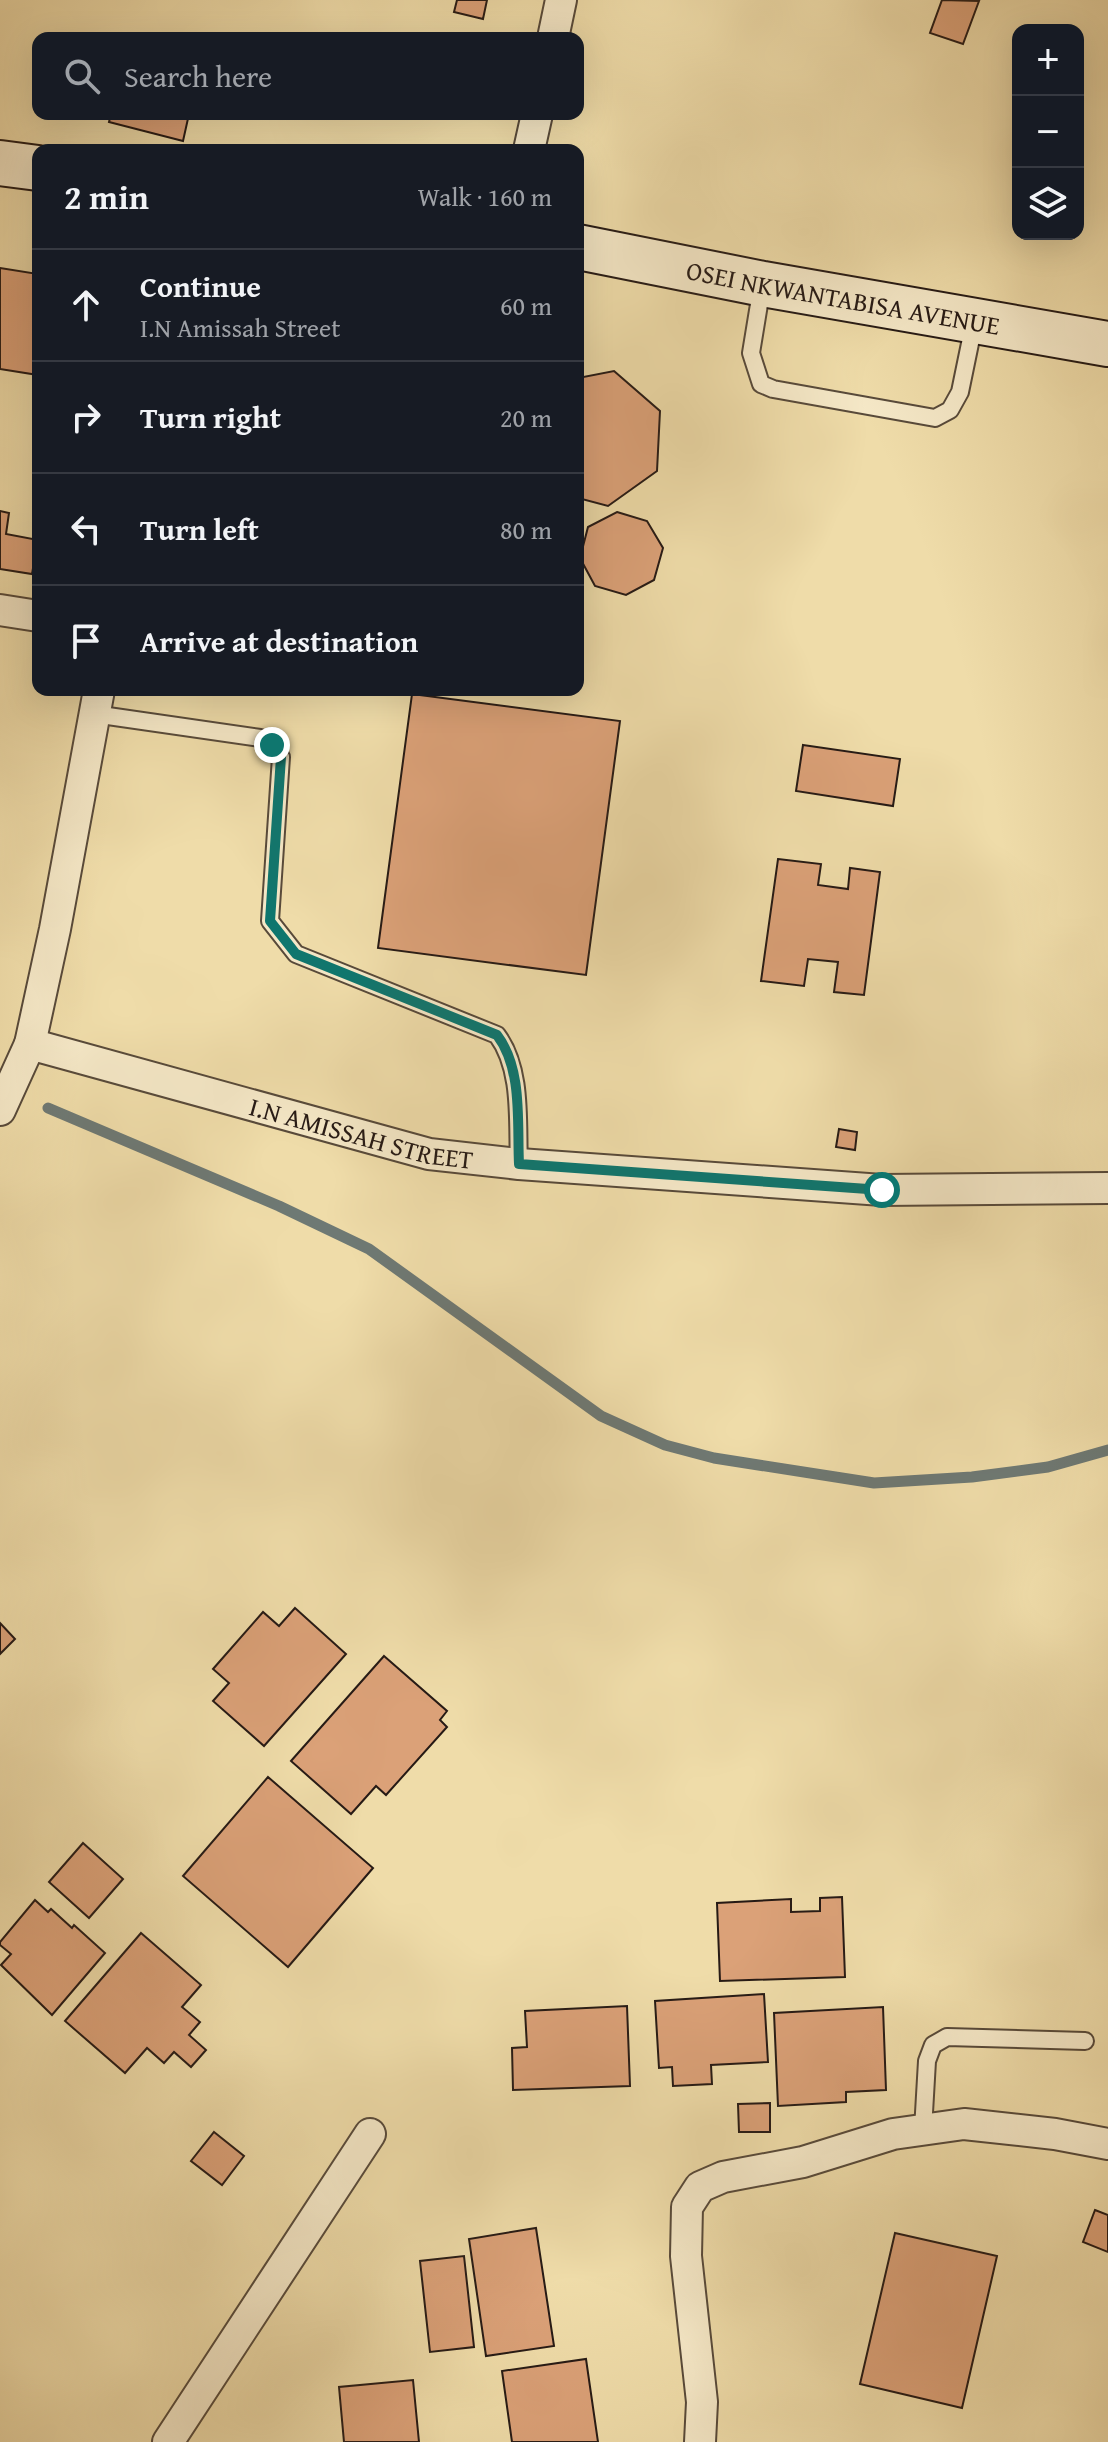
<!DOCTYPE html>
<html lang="en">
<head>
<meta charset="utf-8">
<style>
  :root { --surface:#171b24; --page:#242831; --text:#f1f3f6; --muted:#9ea1a6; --line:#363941 }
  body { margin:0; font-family:"Gentium Book Plus",serif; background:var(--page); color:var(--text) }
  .controls { position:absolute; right:24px; top:24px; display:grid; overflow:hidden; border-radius:16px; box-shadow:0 8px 32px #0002 }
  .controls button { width:72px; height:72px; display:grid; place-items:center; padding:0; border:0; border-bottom:2px solid var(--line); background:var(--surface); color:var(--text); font:40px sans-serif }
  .stop { position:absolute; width:24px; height:24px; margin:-18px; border:6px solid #0f766e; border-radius:50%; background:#fff }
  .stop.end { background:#0f766e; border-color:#fff; box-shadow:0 2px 8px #0008 }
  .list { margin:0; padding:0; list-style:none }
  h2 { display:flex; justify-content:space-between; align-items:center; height:104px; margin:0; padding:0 32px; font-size:34px }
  h2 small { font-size:26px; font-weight:400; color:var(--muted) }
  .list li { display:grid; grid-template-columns:52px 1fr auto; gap:24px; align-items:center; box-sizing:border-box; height:112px; padding:0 32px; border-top:2px solid var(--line) }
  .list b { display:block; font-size:30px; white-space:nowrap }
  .list p { margin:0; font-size:26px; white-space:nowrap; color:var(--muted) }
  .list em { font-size:26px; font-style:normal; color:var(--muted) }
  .icon { flex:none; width:44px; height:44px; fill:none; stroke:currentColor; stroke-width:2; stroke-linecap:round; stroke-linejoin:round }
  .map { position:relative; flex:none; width:1108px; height:2442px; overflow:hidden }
  .search { position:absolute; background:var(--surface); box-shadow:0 8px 32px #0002; left:32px; top:32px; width:552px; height:88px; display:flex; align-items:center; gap:20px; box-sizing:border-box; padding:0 28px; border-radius:16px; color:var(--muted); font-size:30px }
  .panel { position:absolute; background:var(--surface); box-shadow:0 8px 32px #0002; left:32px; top:144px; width:552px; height:552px; border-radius:16px }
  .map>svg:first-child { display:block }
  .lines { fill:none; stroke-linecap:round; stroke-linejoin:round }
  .stream { stroke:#6e7974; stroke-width:11 }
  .building { fill:#dba178; stroke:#261a15; stroke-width:2 }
  .lane-casing { stroke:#584a3a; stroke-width:20 }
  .street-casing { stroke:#584a3a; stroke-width:34 }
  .secondary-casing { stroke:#261a15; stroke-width:48 }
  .lane { stroke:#f5e8c7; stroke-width:16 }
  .street { stroke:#f5e8c7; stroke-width:30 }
  .secondary { stroke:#f5e8c7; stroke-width:44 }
  .route { stroke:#0f766e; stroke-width:10 }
  .labels { text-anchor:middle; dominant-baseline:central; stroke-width:6; stroke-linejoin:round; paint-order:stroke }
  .street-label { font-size:26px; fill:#261a15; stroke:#f5e8c7 }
</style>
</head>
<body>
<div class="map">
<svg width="1108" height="2442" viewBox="0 0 1108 2442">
  <rect width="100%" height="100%" fill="#efdca9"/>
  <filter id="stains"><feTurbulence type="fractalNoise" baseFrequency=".0025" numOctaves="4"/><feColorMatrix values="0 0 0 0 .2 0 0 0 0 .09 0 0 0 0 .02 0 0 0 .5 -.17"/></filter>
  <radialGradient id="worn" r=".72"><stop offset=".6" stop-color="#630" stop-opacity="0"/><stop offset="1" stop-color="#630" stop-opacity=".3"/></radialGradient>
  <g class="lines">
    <polyline class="stream" points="48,1108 279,1206 369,1249 601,1416 665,1445 714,1458 874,1483 972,1477 1048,1467 1108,1450"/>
  </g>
  <g class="building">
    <polygon points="457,0 487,0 483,19 454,12"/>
    <polygon points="942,0 979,1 963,44 930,33"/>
    <polygon points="111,114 189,114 183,141 109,122"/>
    <polygon points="0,268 38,274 38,375 0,369"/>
    <polygon points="614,371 660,411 657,471 608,506 578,498 578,378"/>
    <polygon points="0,511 9,513 6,534 38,540 32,574 0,569"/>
    <polygon points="617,512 647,521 663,548 654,580 626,595 595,586 580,558 588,527"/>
    <polygon points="412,694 620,721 586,975 378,948"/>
    <polygon points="803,745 900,759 893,806 796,791"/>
    <polygon points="778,859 821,864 818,885 848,889 850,868 880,872 864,995 834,992 838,962 808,959 804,986 761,981"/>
    <polygon points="839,1129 857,1132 855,1150 836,1147"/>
    <polygon points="295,1608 346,1654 264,1746 213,1701 229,1683 213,1669 263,1612 279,1626"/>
    <polygon points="0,1623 15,1639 0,1654"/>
    <polygon points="384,1656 447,1711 440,1720 447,1727 386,1795 376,1786 351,1814 291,1761"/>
    <polygon points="268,1777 373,1868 288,1967 183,1876"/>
    <polygon points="83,1843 123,1879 89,1918 49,1882"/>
    <polygon points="842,1897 845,1977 720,1981 717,1903 791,1899 791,1912 820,1911 820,1898"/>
    <polygon points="35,1900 48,1912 51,1909 72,1928 74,1925 105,1953 52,2015 1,1965 11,1954 0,1945 0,1942"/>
    <polygon points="141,1933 201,1985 182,2007 200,2022 189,2035 206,2050 191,2067 174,2052 164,2063 147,2048 125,2073 65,2021"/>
    <polygon points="764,1994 768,2062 711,2065 712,2084 673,2086 672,2067 659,2068 655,2001"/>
    <polygon points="627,2006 630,2086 513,2090 512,2048 527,2047 525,2011"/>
    <polygon points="883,2007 886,2090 846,2092 846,2102 778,2106 774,2013"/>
    <polygon points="770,2103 770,2132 739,2132 738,2104"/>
    <polygon points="214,2132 244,2156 222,2185 191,2161"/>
    <polygon points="1095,2210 1108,2215 1108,2252 1083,2242"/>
    <polygon points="536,2228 554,2346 486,2356 469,2239"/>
    <polygon points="895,2233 997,2256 962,2408 860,2384"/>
    <polygon points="464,2256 474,2347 430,2352 420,2261"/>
    <polygon points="586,2359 598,2442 512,2442 502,2371"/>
    <polygon points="413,2380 419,2442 344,2442 339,2387"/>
  </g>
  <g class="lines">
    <g class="lane-casing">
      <g id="lane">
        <polyline points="762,286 751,353 761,384 773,389 935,418 950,410 960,392 974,324"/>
        <path d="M94,714L260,738L272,745L281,757L270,921L296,954L497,1035C523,1070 517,1123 519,1164"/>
        <polyline points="923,2130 927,2061 933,2045 947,2037 1085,2041"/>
      </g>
    </g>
    <g class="street-casing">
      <g id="street">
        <polyline points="553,38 561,0"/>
        <polyline points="529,150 537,114"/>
        <polyline points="0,610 38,616"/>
        <polyline points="30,1044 55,929 99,690"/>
        <path id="s1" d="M0,1110L30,1044L429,1154L519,1164L882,1190L1108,1188"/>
        <polyline points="168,2442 370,2134"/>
        <polyline points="700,2442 702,2402 686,2256 687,2207 700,2187 723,2177 803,2162 893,2134 964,2124 1055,2134 1108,2144"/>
      </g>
    </g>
    <g class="secondary-casing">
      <g id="secondary">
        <polyline points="0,163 38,168"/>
        <path id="s2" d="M578,247L763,284L1108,344"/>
      </g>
    </g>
    <use href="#lane" class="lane"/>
    <use href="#street" class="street"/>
    <use href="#secondary" class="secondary"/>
  </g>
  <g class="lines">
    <path class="route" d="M272,745L281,757L270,921L296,954L497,1035C523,1069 517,1123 519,1164L882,1190"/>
  </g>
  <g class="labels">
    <g class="street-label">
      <text stroke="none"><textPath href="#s2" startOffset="270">OSEI NKWANTABISA AVENUE</textPath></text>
      <text stroke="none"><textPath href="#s1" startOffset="416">I.N AMISSAH STREET</textPath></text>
    </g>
  </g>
  <rect width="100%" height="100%" filter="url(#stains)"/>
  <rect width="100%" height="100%" fill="url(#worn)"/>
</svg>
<div class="controls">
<button>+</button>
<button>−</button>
<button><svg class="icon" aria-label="layers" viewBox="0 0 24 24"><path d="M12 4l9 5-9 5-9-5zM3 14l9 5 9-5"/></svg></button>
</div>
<div class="stop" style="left:882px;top:1190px"></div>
<div class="stop end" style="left:272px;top:745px"></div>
<div class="search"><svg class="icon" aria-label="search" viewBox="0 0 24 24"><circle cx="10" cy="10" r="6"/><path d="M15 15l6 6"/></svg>Search here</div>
<section class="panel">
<h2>2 min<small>Walk · 160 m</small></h2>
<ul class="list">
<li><svg class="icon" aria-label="ahead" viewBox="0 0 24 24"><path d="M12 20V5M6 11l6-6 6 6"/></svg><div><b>Continue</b><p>I.N Amissah Street</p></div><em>60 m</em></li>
<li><svg class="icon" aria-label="right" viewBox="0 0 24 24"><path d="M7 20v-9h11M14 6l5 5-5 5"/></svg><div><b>Turn right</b></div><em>20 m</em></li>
<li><svg class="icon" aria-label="left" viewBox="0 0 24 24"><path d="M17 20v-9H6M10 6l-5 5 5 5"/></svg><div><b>Turn left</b></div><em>80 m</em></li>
<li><svg class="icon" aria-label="arrive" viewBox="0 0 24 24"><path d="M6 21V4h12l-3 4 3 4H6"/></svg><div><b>Arrive at destination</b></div></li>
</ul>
</section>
</div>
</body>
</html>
